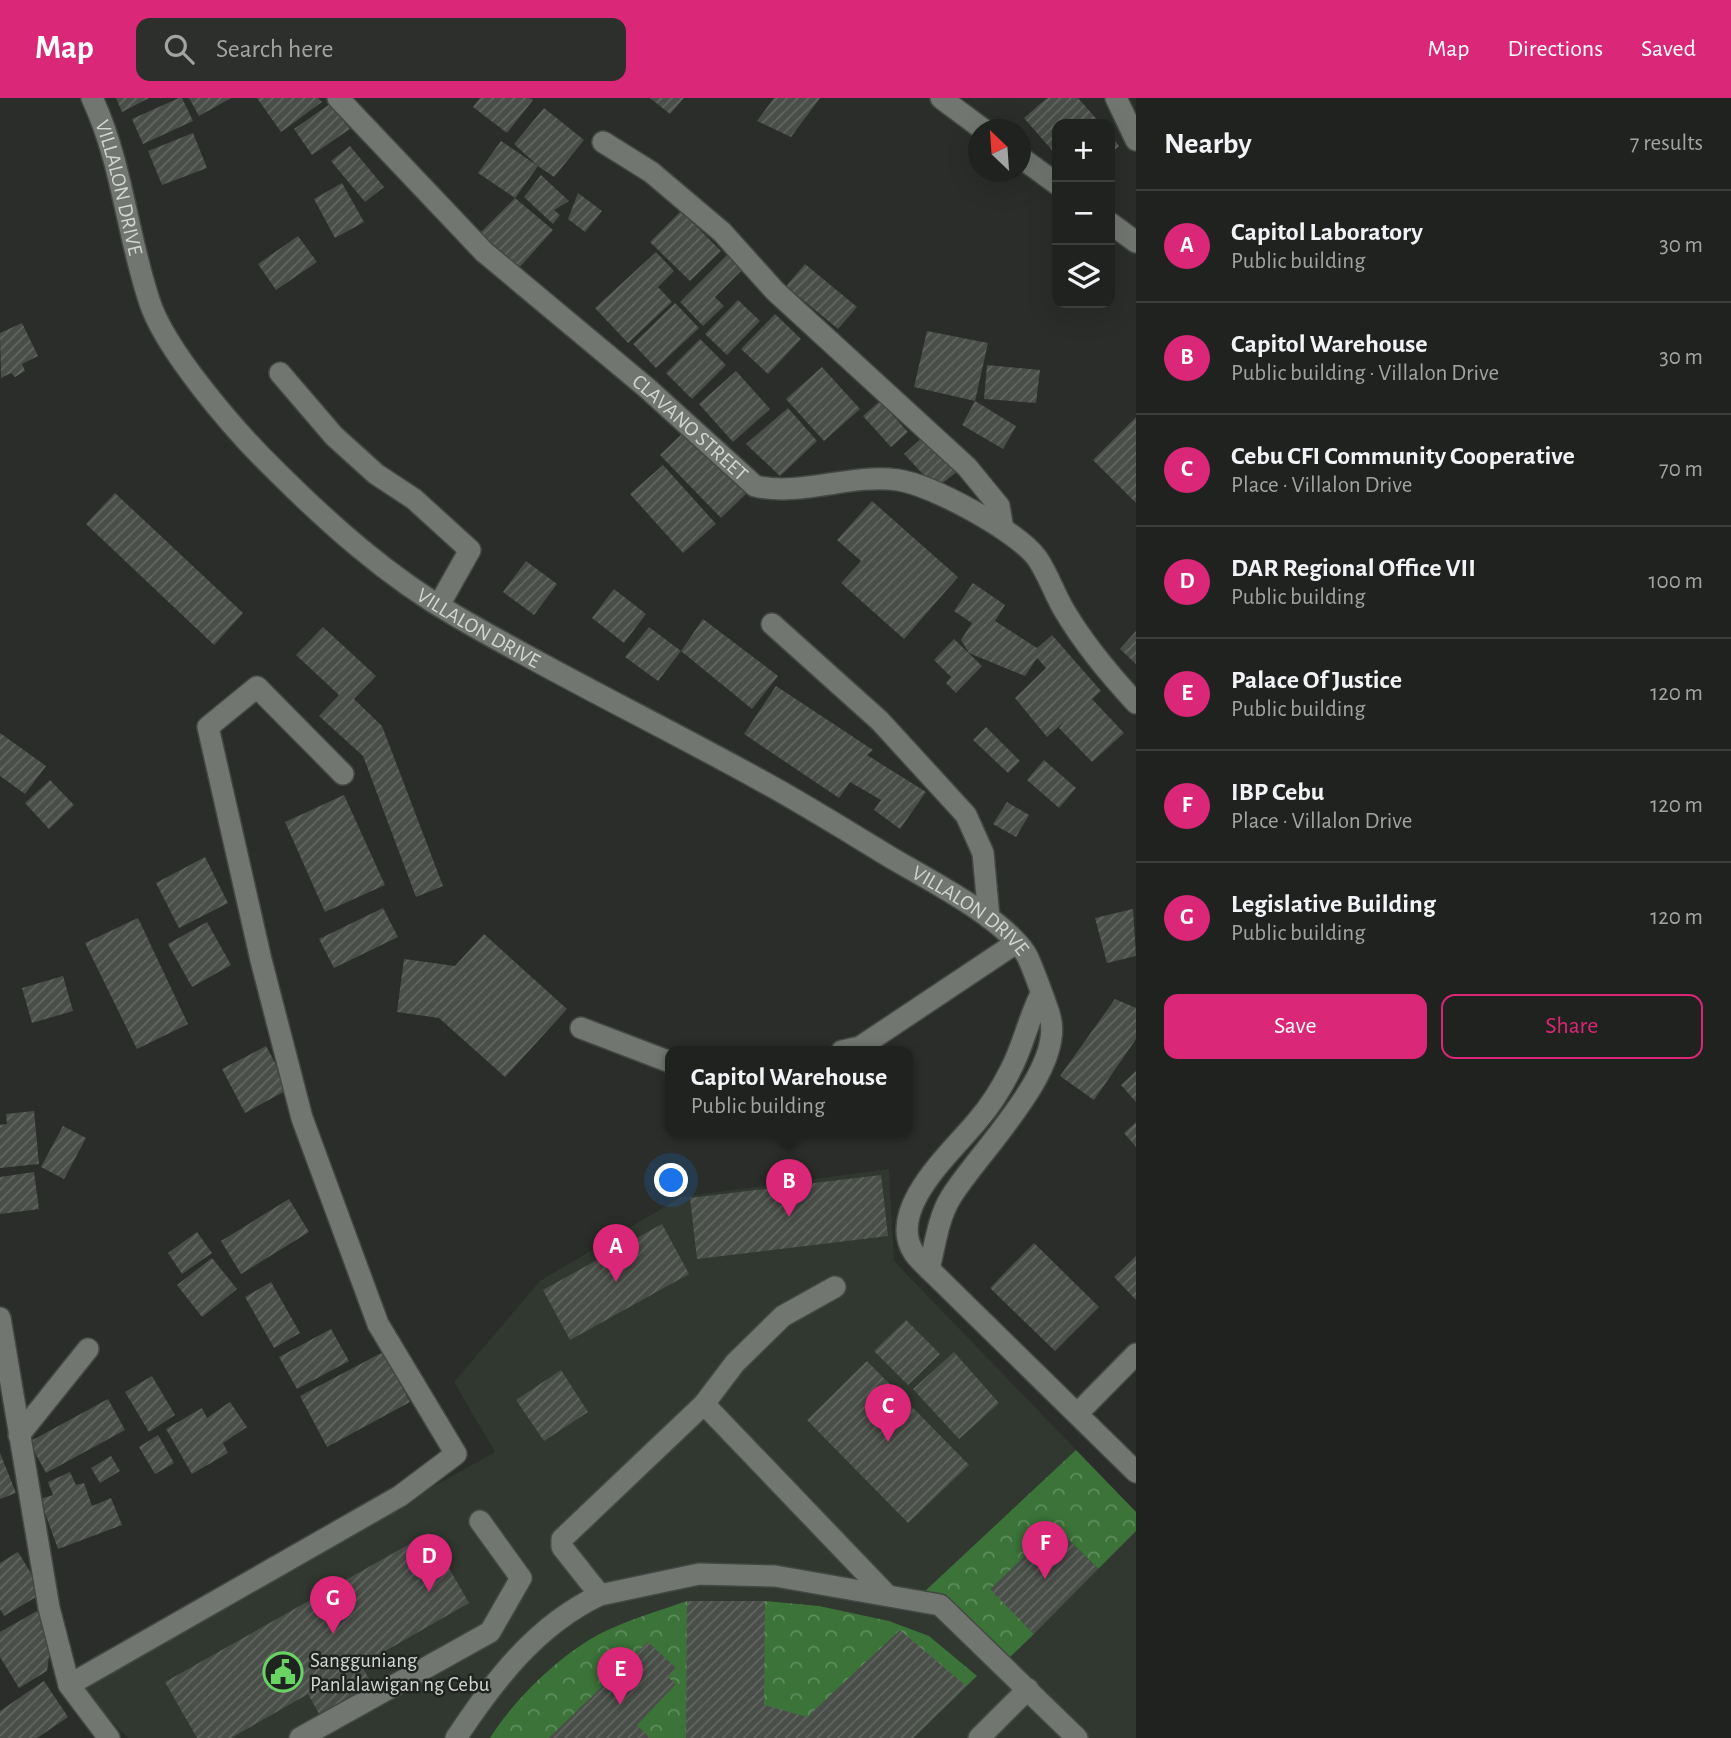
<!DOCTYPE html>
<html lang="en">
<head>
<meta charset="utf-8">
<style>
  :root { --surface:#20221f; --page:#2d2f2c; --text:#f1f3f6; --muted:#a2a4a4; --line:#3d3f3d; --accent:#db2777 }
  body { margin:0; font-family:"Alegreya Sans",sans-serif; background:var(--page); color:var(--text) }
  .controls { position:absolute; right:21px; top:21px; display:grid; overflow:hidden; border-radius:14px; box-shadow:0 7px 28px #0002 }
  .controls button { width:63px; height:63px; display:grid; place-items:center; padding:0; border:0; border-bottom:2px solid var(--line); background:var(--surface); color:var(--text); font:35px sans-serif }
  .compass { position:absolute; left:968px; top:21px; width:63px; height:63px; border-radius:50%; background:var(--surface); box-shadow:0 7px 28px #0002; rotate:335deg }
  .you { position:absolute; left:672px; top:1083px; width:24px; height:24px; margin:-18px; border:5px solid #fff; border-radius:50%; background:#1a73e8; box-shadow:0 0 0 10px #1a73e833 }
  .badge { display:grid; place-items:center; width:46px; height:46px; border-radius:50%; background:var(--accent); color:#fff; font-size:23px; font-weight:700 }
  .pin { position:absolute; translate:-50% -58px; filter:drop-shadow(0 2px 4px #0008) }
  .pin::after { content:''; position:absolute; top:37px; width:24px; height:21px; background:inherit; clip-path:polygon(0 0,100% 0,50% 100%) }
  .popup { position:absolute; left:665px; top:948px; width:248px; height:91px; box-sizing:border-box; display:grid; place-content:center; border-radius:14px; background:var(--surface); filter:drop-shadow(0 2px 5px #0005); font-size:23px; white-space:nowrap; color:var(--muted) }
  .popup b { font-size:26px; color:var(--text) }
  .popup::after { content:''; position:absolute; left:50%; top:100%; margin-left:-14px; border:14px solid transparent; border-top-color:var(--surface) }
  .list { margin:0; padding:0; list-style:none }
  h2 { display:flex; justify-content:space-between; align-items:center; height:91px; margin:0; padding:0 28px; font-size:30px }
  h2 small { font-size:23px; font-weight:400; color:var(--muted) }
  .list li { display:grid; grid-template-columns:46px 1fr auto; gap:21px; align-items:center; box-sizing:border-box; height:112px; padding:0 28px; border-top:2px solid var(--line) }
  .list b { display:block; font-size:26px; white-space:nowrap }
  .list p { margin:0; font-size:23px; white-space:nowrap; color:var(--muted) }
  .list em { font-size:23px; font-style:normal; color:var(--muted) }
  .actions { display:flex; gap:14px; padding:21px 28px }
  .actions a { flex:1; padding:16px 0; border:2px solid var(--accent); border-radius:14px; text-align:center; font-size:24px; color:var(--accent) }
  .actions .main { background:var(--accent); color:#fff }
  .icon { flex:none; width:38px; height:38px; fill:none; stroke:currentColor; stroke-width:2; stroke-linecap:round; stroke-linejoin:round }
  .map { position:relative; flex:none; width:1136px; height:1640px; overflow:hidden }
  header { display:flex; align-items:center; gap:42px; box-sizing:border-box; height:98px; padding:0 35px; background:var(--accent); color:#fff }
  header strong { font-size:33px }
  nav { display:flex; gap:38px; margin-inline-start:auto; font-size:24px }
  .search { width:490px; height:63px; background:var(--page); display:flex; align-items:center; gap:18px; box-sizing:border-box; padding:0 24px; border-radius:14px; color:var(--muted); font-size:26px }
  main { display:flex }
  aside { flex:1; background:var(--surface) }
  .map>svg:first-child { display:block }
  .built { fill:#303830 }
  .forest { fill:url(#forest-crowns) }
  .building { fill:url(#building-hatch) }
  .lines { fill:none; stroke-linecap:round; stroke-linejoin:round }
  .minor-casing { stroke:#444844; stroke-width:24 }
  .minor { stroke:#727671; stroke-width:21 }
  .labels { text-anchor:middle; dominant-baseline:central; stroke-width:5; stroke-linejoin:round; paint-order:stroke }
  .street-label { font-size:21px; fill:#d3d6d3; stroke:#202420 }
  .poi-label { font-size:21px; fill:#d3d6d3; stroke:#202420; text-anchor:start }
</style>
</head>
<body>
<header>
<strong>Map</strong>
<div class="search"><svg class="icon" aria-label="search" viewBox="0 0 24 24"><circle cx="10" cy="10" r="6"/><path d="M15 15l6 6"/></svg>Search here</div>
<nav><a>Map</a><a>Directions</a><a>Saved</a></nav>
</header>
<main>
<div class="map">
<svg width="1136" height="1640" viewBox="0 0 1136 1640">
  <defs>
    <pattern id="forest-crowns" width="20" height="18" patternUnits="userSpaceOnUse" patternTransform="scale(1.75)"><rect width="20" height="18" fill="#3b7339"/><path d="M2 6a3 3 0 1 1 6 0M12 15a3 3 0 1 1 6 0" fill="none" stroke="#608d5e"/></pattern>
    <pattern id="building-hatch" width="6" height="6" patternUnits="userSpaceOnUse" patternTransform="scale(1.75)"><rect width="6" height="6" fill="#4a4e49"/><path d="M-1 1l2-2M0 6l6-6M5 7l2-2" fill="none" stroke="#636762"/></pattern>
  </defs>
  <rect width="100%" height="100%" fill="#2a2d29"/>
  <polygon class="built" points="889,1071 894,1163 1136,1414 1136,1640 128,1640 77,1588 495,1354 454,1284 540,1183 681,1099"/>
  <g class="forest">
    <polygon points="1076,1352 1136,1414 1136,1433 1098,1471 1056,1429 991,1491 1034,1536 1009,1560 923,1495"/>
    <path d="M687,1503H765L819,1508L889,1523L929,1538L977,1578L913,1640H490C515,1600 566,1550 610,1531C634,1520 661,1512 687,1503Z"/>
  </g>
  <g class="building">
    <polygon points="116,0 149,0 122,14"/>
    <polygon points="179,0 182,0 193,23 143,46 132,21"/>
    <polygon points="189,0 231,0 199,18"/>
    <polygon points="257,0 318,0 322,4 281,34"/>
    <polygon points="480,0 530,0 533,2 507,35 473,9"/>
    <polygon points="650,0 684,0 670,16"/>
    <polygon points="774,0 820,0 791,39 757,23"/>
    <polygon points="1047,0 1078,0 1101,26 1057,26 1057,58 1024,20"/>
    <polygon points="330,6 350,31 312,57 294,31"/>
    <polygon points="544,10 584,42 554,79 538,68 515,100 553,132 518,171 479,136 515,100 478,75 501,43 538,68 514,46"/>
    <polygon points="193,35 207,70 162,87 148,53"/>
    <polygon points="1110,36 1119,48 1110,56"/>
    <polygon points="350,48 384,89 365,104 331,63"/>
    <polygon points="541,77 569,103 554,112 560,117 553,126 524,99"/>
    <polygon points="342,85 364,124 335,140 314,101"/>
    <polygon points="578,95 602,113 585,134 568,121"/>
    <polygon points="681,113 721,153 690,183 650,144"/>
    <polygon points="298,138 317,164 276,192 258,166"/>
    <polygon points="656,154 674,173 658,189 672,204 628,245 595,210"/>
    <polygon points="730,154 745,169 715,199 724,208 703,228 680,204"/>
    <polygon points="805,166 857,209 838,231 786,188"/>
    <polygon points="738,202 760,223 727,257 705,236"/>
    <polygon points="675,205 699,230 656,270 633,246"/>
    <polygon points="775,216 801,241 768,276 741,251"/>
    <polygon points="22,225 38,258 22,266 25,273 15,279 11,275 1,280 0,235"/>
    <polygon points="927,233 988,245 975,303 1016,328 1003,351 962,327 975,303 914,289"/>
    <polygon points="700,241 726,267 692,301 666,275"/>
    <polygon points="987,267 1040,272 1036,305 984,301"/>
    <polygon points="822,269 860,311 824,343 786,301"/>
    <polygon points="736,273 770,311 733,344 699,306"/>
    <polygon points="880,303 908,334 891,349 863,318"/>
    <polygon points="788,310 817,343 780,378 746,346"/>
    <polygon points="1136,319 1136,405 1093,362"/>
    <polygon points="687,331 748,394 721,420 660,357"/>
    <polygon points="924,338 957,374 936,390 904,356"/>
    <polygon points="663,367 716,426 683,455 630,396"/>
    <polygon points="115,395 243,515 214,547 86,426"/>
    <polygon points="872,403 958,479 904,541 841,485 861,463 837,442"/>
    <polygon points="526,463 557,486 534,517 503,494"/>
    <polygon points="973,485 1005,507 995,523 1037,550 1052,537 1101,593 1092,601 1124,635 1092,664 1059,630 1064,624 1047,639 1015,600 1046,570 1037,560 1025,578 969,555 961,542 972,525 954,513"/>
    <polygon points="614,491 646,516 624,545 592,520"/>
    <polygon points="703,521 778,578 752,611 681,553"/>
    <polygon points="323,529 376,578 354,601 382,628 443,788 416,799 363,658 319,618 339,597 296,557"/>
    <polygon points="649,529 681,553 658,583 625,559"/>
    <polygon points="1136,533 1136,566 1120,551"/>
    <polygon points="954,541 982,568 956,595 946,585 951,579 934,562"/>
    <polygon points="776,588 873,652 867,657 926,694 900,731 874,712 881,702 850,684 839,700 744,636"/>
    <polygon points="986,629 1020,663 1008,675 973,642"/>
    <polygon points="0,635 46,668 25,696 0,678"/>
    <polygon points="1044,662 1076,690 1059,710 1027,682"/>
    <polygon points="50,682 74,707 49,731 25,705"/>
    <polygon points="344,697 385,787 325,814 285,724"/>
    <polygon points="1007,704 1029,717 1016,739 993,726"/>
    <polygon points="205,759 228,805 179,830 156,785"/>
    <polygon points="383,810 398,839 334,870 319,841"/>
    <polygon points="1133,811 1136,858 1107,865 1095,820"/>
    <polygon points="138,820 188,926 137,951 85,845"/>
    <polygon points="207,824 231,867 192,889 168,846"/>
    <polygon points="484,836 567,911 505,979 439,920 397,914 404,861 455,868"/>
    <polygon points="63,878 73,913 32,925 22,890"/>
    <polygon points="1115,901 1136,910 1136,941 1094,1002 1060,978"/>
    <polygon points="266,948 289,991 245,1015 222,971"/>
    <polygon points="1136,973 1136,1004 1121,987"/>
    <polygon points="34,1013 39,1066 0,1070 0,1027 7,1026 6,1016"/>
    <polygon points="1136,1024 1136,1049 1124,1035"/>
    <polygon points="63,1028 86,1040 64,1081 41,1069"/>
    <polygon points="34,1074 39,1111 0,1116 0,1079"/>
    <polygon points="881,1077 888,1138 697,1161 690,1100"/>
    <polygon points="289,1101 309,1134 241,1176 221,1143"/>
    <polygon points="662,1126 689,1176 570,1242 543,1192"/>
    <polygon points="197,1134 212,1155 182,1176 168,1155"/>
    <polygon points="1034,1145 1099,1209 1055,1253 990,1190"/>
    <polygon points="1136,1158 1136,1202 1114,1179"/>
    <polygon points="212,1160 237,1191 202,1219 177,1187"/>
    <polygon points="271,1184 300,1235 274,1250 245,1199"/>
    <polygon points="906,1222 940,1256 908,1287 874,1253"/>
    <polygon points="331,1231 349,1263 297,1291 279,1259"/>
    <polygon points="383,1254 410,1304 327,1349 300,1298"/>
    <polygon points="954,1254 999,1305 959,1341 913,1291"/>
    <polygon points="867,1263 969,1367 908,1425 807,1322"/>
    <polygon points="561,1272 588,1314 544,1343 516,1302"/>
    <polygon points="152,1278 175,1317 149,1334 125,1294"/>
    <polygon points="108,1301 125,1332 46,1375 29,1344"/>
    <polygon points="230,1304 247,1329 223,1345 228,1355 192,1376 166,1331 202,1310 207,1320"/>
    <polygon points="158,1337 174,1365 155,1376 139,1349"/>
    <polygon points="0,1355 16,1395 0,1401"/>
    <polygon points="111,1358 120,1373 100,1385 91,1370"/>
    <polygon points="70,1374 76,1387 84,1385 92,1408 111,1400 122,1427 58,1451 40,1401 53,1397 48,1384"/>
    <polygon points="1056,1429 1098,1471 1034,1536 990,1491"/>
    <polygon points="429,1435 469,1505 361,1567 376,1593 323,1623 308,1596 231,1640 197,1640 165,1584"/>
    <polygon points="18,1454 43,1495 4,1518 0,1511 0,1465"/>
    <polygon points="687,1503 765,1503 764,1607 807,1619 900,1532 966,1588 913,1640 686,1640"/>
    <polygon points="37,1513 52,1537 47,1573 19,1590 0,1559 0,1534"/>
    <polygon points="648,1544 676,1570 668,1579 676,1586 637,1627 650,1640 549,1640"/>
    <polygon points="44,1583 68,1619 37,1640 0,1640 0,1613"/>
  </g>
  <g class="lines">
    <g class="minor-casing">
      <g id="minor">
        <path id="s1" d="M92,0C122,64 127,136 149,202C164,251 235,333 273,370C328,425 388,479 456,518C555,576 659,626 760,682C804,706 847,733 890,759C930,783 1001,818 1026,856C1030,862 1048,911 1050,919C1065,972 977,1056 951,1099C938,1120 935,1147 929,1171"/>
        <path id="s2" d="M338,0L484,154L647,290L755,388C802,399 850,375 898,382C932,387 1017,433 1037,460C1048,476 1054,495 1064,512C1084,546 1109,576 1136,605"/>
        <polyline points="941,0 984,32"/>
        <polyline points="1116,0 1136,42"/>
        <polyline points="603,44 651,74 722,134 775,193 967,369 999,408 1003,431"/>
        <polyline points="1020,59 1057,86"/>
        <polyline points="1110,125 1136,144"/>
        <polyline points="280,275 334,338 376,376 414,401 470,452 439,507"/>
        <polyline points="772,526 880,623 966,717 983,755 989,820"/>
        <path d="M1040,898C1028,922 1023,949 1010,973C1002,989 990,1008 978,1022C954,1052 885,1111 914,1155C918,1161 924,1166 929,1171L1136,1374"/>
        <polyline points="581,930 670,964"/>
        <polyline points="842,953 860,949 1016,845"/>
        <polyline points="0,1220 49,1510 69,1587 109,1640"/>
        <polyline points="704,1306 886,1496"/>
        <polyline points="1078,1315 1136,1256"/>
        <polyline points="19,1337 88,1251"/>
        <polyline points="600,1497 562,1449 562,1441 704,1306 735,1265 783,1218 835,1189"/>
        <polyline points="69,1587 400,1398 456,1356 378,1226 302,1020 261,862 208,629 257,589 343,676"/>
        <polyline points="300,1640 490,1534 521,1480 480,1423"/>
        <path d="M456,1640C494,1583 536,1527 600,1497L699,1476L775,1478L940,1507L1077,1640"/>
        <polyline points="979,1640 1028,1591"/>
      </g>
    </g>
    <use href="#minor" class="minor"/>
  </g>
  <defs>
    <g id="civic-ring" transform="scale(2.0125)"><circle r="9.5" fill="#202420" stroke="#69d464" stroke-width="1.5"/><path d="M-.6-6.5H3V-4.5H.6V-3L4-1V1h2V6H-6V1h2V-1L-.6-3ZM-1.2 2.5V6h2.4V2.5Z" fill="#69d464"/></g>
  </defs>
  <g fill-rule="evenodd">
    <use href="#civic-ring" x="283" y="1574"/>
  </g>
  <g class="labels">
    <g class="street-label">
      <text stroke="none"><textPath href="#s1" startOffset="94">VILLALON DRIVE</textPath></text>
      <text stroke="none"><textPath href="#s2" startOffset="483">CLAVANO STREET</textPath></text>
      <text stroke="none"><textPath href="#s1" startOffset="682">VILLALON DRIVE</textPath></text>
      <text stroke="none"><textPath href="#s1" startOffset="1250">VILLALON DRIVE</textPath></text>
    </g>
    <g class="poi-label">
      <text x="310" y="1562">Sangguniang<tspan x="310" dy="24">Panlalawigan ng Cebu</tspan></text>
    </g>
  </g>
</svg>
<div class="controls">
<button>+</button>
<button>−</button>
<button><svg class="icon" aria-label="layers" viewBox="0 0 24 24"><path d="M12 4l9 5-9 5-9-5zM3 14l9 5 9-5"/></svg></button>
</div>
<svg class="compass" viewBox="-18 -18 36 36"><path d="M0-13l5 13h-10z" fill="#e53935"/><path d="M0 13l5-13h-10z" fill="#a2a4a4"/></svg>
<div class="you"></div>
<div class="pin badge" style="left:616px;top:1184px">A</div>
<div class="pin badge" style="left:789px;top:1119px">B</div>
<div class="popup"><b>Capitol Warehouse</b>Public building</div>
<div class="pin badge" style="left:888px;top:1344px">C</div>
<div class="pin badge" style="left:429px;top:1494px">D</div>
<div class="pin badge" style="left:620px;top:1607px">E</div>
<div class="pin badge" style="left:1045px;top:1481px">F</div>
<div class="pin badge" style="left:333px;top:1536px">G</div>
</div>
<aside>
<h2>Nearby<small>7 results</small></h2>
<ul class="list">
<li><span class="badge">A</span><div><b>Capitol Laboratory</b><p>Public building</p></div><em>30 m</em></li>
<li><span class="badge">B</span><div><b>Capitol Warehouse</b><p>Public building · Villalon Drive</p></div><em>30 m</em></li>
<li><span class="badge">C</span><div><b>Cebu CFI Community Cooperative</b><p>Place · Villalon Drive</p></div><em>70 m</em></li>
<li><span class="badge">D</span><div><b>DAR Regional Office VII</b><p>Public building</p></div><em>100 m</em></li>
<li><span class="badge">E</span><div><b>Palace Of Justice</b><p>Public building</p></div><em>120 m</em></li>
<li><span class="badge">F</span><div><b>IBP Cebu</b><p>Place · Villalon Drive</p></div><em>120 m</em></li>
<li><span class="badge">G</span><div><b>Legislative Building</b><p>Public building</p></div><em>120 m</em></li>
</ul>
<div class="actions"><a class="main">Save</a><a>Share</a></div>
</aside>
</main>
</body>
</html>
